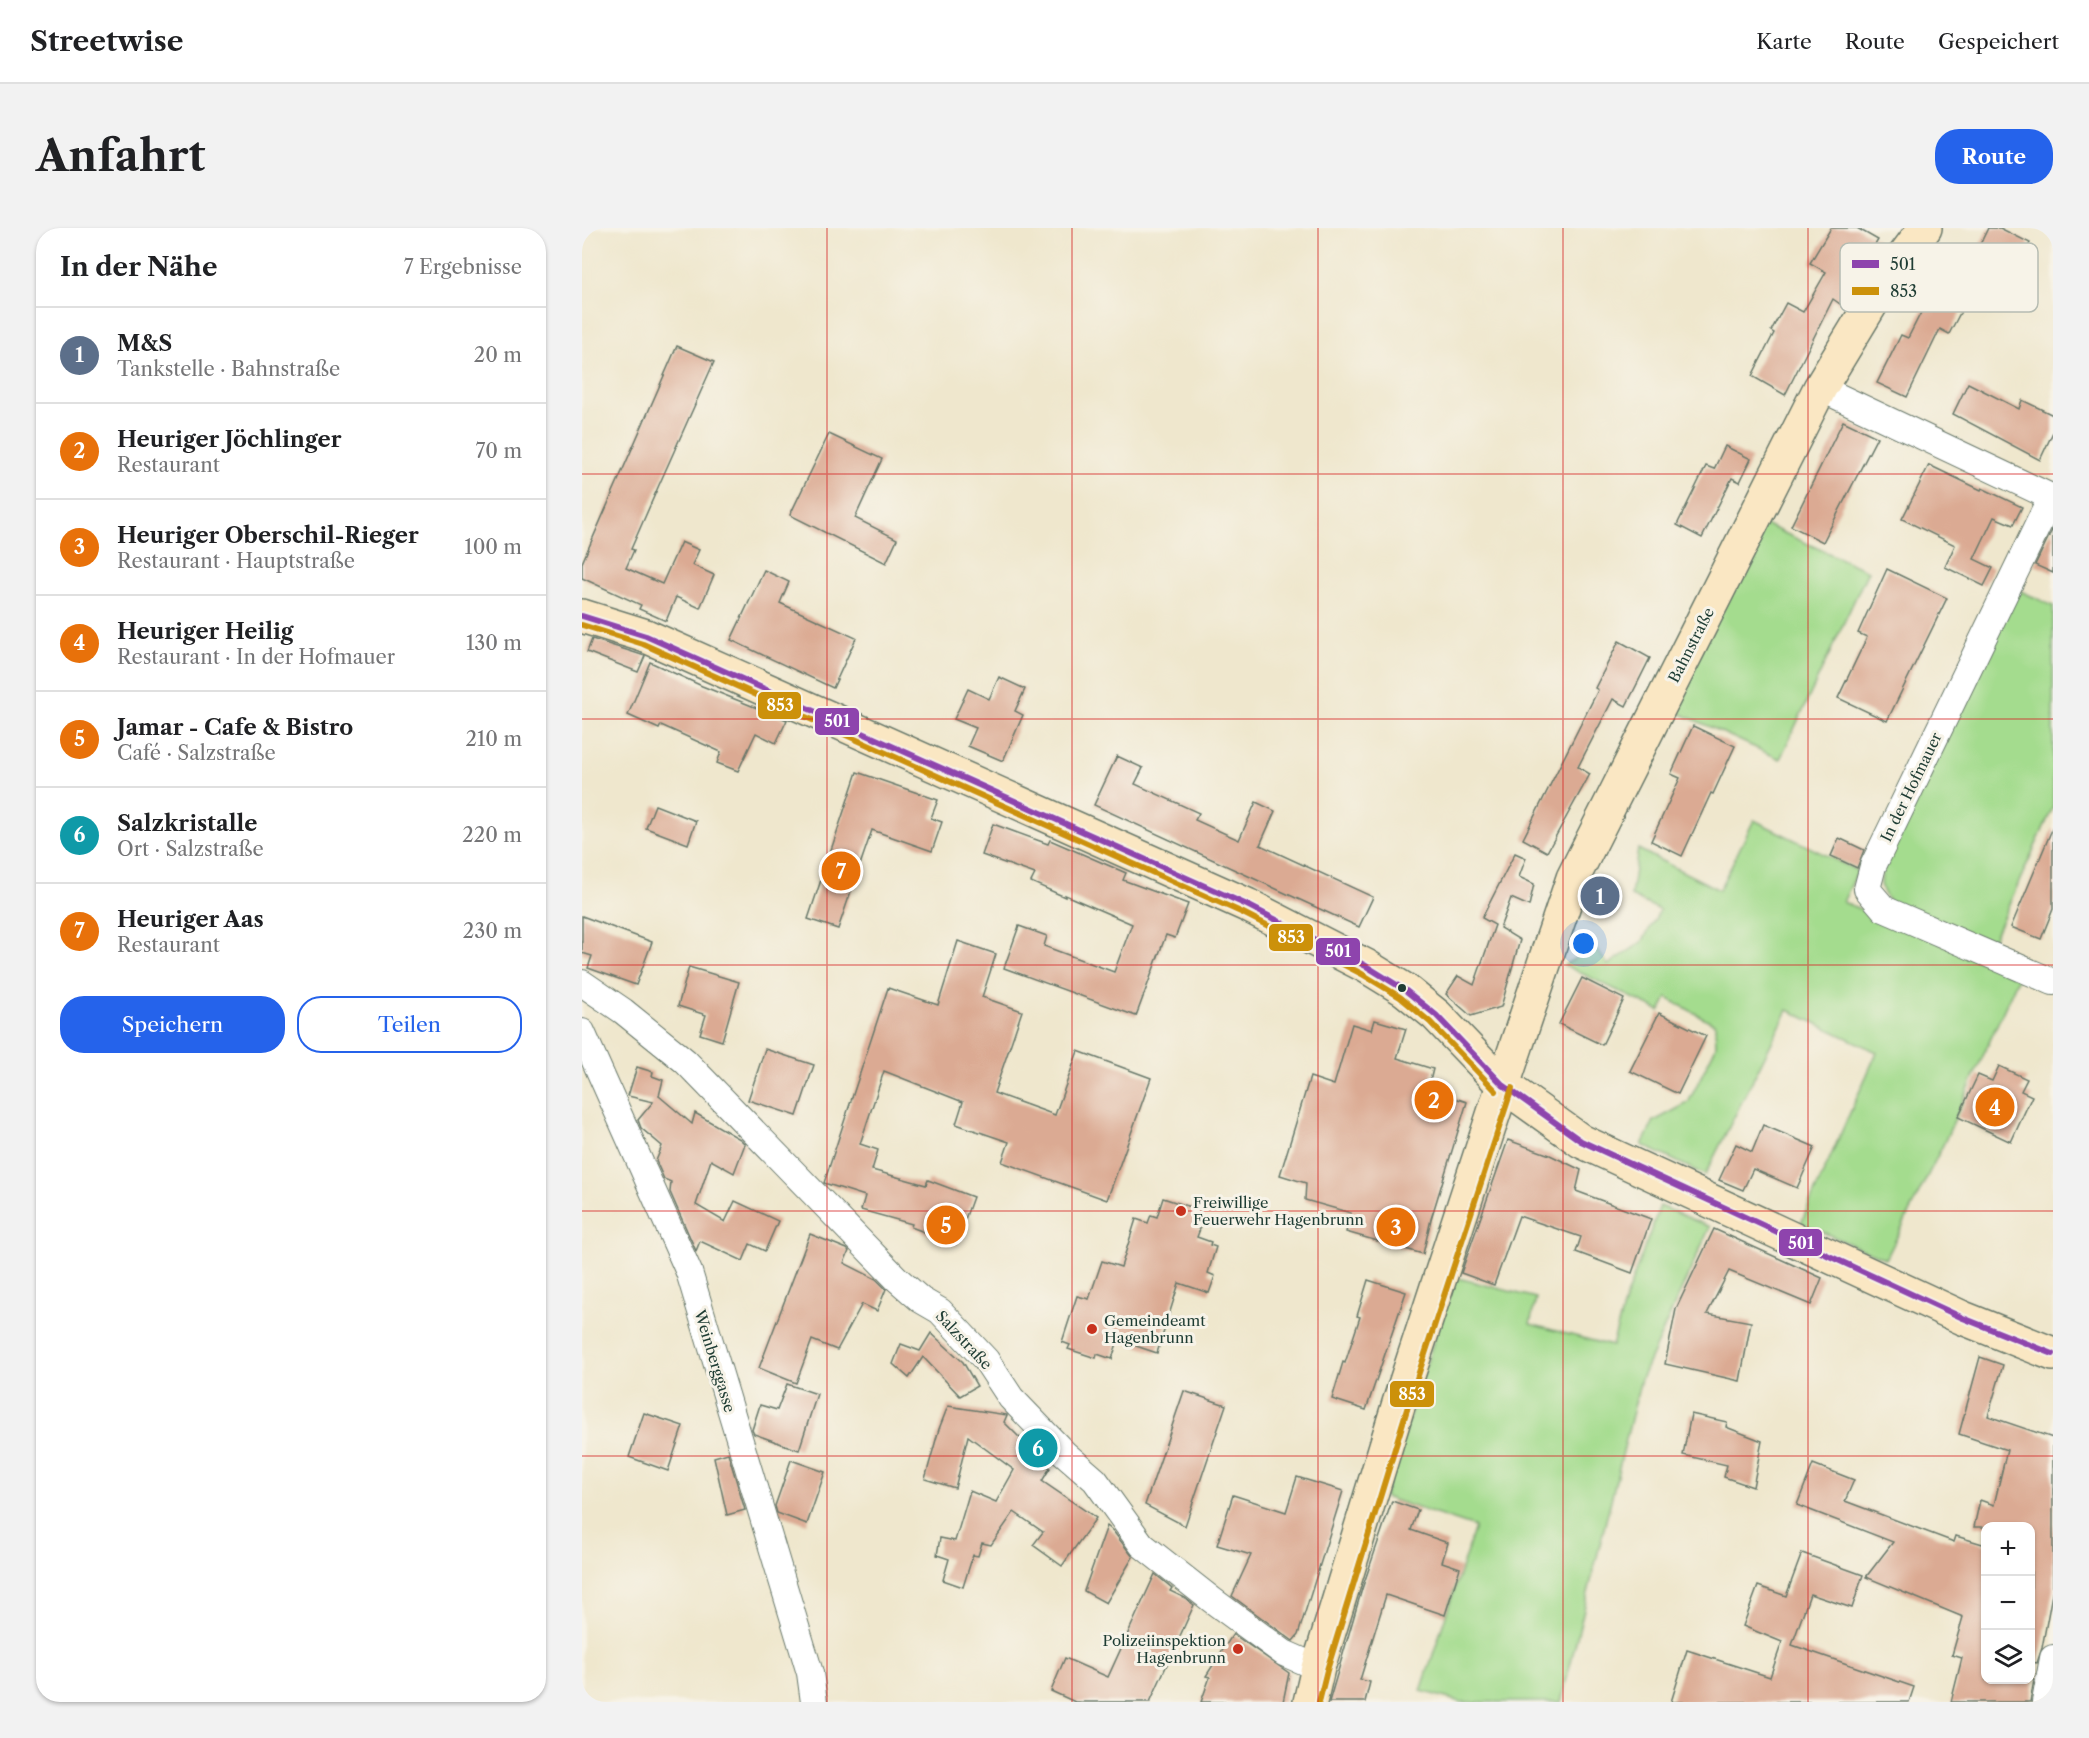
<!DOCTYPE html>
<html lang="de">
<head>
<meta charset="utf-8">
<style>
  :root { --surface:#fff; --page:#f2f2f2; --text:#202124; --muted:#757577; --line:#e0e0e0; --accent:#2563eb }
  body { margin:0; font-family:"Libre Caslon Text",serif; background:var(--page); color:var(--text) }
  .controls { position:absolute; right:18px; bottom:18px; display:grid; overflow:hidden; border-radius:12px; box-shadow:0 2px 4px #0004 }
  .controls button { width:54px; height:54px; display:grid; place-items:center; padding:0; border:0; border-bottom:2px solid var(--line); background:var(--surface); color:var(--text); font:30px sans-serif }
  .you { position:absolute; left:1002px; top:716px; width:21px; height:21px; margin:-15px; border:4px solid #fff; border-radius:50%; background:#1a73e8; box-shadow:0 0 0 9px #1a73e833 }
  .badge { display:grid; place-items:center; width:39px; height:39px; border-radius:50%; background:var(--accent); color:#fff; font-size:20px; font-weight:700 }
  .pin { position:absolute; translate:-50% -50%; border:3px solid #fff; box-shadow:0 2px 6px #0006 }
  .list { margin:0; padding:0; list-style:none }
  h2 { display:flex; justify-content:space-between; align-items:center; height:78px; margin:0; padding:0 24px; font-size:26px }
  h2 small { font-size:20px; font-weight:400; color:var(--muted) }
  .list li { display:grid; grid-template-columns:39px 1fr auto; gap:18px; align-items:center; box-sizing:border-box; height:96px; padding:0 24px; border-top:2px solid var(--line) }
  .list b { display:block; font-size:22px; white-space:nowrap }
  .list p { margin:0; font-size:20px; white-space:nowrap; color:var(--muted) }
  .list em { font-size:20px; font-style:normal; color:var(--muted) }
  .actions { display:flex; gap:12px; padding:18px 24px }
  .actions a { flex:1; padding:14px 0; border:2px solid var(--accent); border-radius:24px; text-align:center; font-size:21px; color:var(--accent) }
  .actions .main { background:var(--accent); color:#fff }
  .icon { flex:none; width:33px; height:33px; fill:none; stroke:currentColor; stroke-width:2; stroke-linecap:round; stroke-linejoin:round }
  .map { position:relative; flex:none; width:1471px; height:1474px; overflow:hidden; border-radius:24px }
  header { display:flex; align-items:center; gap:36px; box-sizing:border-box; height:84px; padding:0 30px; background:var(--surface); border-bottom:2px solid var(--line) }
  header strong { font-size:28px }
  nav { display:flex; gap:33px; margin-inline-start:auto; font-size:21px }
  .intro { display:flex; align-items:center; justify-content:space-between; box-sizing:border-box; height:144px; padding:0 36px }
  h1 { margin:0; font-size:42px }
  .button { padding:15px 27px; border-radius:24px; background:var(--accent); color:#fff; font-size:21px; font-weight:700 }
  main { display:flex; gap:36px; padding:0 36px }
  aside { flex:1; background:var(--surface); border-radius:24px; box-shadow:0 2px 4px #0004 }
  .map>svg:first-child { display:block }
  .green { fill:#a4dc8e; stroke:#628c61; stroke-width:1.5 }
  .building { fill:#dbaa93 }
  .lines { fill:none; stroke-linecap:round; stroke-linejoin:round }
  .street-casing { stroke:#68786a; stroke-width:28 }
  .secondary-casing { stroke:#68786a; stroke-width:36 }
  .street { stroke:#fff; stroke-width:26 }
  .secondary { stroke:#fae7c3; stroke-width:33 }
  .bus-1-casing { stroke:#f7f3e8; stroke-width:10 }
  .bus-2-casing { stroke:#f7f3e8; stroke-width:10 }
  .bus-1 { stroke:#8e44ad; stroke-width:6 }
  .bus-2 { stroke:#cc910a; stroke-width:6 }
  .grid { fill:none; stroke:#d62828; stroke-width:1.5; stroke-opacity:0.55 }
  .bus-dot { fill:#1f3d34; stroke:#f7f3e8; stroke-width:2 }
  .poi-dot { fill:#c8321e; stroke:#f7f3e8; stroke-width:2 }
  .labels { text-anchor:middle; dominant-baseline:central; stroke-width:6; stroke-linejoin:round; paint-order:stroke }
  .street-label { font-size:15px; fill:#1f3d34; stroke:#f7f3e8 }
  .poi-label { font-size:15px; fill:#1f3d34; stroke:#f7f3e8; text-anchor:start }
  .key { fill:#f7f3e8; stroke:#b6bcb2; stroke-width:1.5 }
  .key-label { font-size:16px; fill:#1f3d34 }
  .line-badge { stroke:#f7f3e8; stroke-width:2 }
  .badge-label { font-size:16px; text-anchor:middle; font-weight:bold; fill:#fff }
</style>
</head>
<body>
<header>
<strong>Streetwise</strong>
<nav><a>Karte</a><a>Route</a><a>Gespeichert</a></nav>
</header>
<div class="intro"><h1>Anfahrt</h1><a class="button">Route</a></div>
<main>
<aside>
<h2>In der Nähe<small>7 Ergebnisse</small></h2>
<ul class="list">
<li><span class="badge" style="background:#5c6f8a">1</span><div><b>M&amp;S</b><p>Tankstelle · Bahnstraße</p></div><em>20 m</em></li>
<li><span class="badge" style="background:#e8710a">2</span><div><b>Heuriger Jöchlinger</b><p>Restaurant</p></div><em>70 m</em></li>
<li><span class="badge" style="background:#e8710a">3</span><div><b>Heuriger Oberschil-Rieger</b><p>Restaurant · Hauptstraße</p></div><em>100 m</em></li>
<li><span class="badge" style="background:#e8710a">4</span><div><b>Heuriger Heilig</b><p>Restaurant · In der Hofmauer</p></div><em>130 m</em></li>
<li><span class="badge" style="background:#e8710a">5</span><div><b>Jamar - Cafe &amp; Bistro</b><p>Café · Salzstraße</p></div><em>210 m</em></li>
<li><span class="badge" style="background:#0f9aa8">6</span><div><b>Salzkristalle</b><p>Ort · Salzstraße</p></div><em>220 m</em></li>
<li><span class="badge" style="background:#e8710a">7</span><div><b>Heuriger Aas</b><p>Restaurant</p></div><em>230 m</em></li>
</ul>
<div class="actions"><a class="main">Speichern</a><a>Teilen</a></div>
</aside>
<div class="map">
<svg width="1471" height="1474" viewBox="0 0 1471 1474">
  <rect width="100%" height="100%" fill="#f7f3e8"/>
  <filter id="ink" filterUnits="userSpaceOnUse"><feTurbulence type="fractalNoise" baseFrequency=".0167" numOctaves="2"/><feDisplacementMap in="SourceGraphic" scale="12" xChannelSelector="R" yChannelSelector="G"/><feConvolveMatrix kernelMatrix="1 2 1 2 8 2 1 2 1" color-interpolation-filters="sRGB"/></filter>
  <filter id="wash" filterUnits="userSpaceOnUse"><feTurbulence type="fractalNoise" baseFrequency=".008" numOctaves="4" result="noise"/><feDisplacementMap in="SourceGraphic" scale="24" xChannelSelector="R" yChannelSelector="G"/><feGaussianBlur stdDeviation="1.35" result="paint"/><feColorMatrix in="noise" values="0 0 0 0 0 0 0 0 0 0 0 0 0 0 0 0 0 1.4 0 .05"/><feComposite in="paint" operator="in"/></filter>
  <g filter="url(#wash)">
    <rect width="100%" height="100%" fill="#efe7cd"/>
    <g class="green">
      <polygon points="1180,295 1286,343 1198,531 1086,480"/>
      <path d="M1432,360L1471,378V579L1408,718L1307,673C1297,660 1298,653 1302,638Z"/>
      <polygon points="1172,592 1276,643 1261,674 1350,711 1436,750 1362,915 1304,1031 1219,995 1295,824 1206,782 1123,947 1060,917 1072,893 1106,875 1134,818 1133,796 1085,770 1078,783 982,737 1013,719 1026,737 1060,714 1078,682 1049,668 1056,621 1137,662"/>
      <polygon points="1078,978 1128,999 1059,1151 979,1474 879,1474 839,1463 893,1299 802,1269 872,1049 954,1070 948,1096 1030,1118 1044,1069"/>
    </g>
    <g id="blocks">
      <g class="building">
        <polygon points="1249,0 1275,0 1296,12 1258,76 1251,71 1203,167 1170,148 1192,105 1189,103 1204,75 1221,84 1244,44 1228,35"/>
        <polygon points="1406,0 1418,0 1448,15 1430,52 1390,33"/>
        <polygon points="1356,51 1388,66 1367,106 1358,101 1325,169 1295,155 1319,107 1326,110"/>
        <polygon points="95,118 132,134 77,257 49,321 52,322 44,340 80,356 99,314 117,322 110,337 132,347 118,380 94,369 84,393 57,381 59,377 0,350 0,335"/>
        <polygon points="1386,155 1437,181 1440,172 1471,187 1471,204 1458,232 1371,186"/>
        <polygon points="1261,193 1295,209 1241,314 1209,298"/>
        <polygon points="247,206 300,231 273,290 315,311 304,335 208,287"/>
        <polygon points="1143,218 1169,231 1158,254 1150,250 1120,310 1095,297 1124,238 1132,241"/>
        <polygon points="1347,237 1399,262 1400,260 1440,279 1431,297 1412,289 1401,312 1392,331 1411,340 1402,358 1363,339 1373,317 1320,291"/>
        <polygon points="1471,300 1471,345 1453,337"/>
        <polygon points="1305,341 1365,370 1305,493 1256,470 1285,409 1276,405"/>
        <polygon points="182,342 207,354 198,375 274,410 251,460 149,412"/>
        <polygon points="10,411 63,428 56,444 5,424"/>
        <polygon points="1037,413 1068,430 1044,478 1031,471 996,539 1008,546 965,624 941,611 1016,462 1013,460"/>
        <polygon points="68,434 120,458 205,492 194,515 174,505 156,543 135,535 139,524 79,497 77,501 46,487"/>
        <polygon points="417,449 443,461 433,483 441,487 421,533 386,518 394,500 372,491 386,461 407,471"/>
        <polygon points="1111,498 1153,518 1131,566 1129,565 1100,628 1069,613 1098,550 1089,546"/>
        <polygon points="535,528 561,540 553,556 617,585 613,592 657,612 674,574 693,583 678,617 791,669 777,699 512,577"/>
        <polygon points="275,544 356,572 349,590 360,594 350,623 290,602 256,701 226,691"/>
        <polygon points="73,577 114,593 106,616 64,600"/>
        <polygon points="411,596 466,616 468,612 544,645 541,652 606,676 593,710 584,707 554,788 422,740 437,698 465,708 462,718 532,744 550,696 483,667 483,669 449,654 453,646 400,627"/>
        <polygon points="1471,599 1471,681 1459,711 1429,699"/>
        <polygon points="1257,610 1282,622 1275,640 1249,628"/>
        <polygon points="933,625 944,630 937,649 952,656 947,678 929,670 918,700 938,712 919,779 889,788 864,766 876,748 892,757 913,697 900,690"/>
        <polygon points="0,688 70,714 54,757 6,740 10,728 0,725"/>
        <polygon points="376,713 414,726 400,769 440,783 412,865 473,887 496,823 569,850 525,972 420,934 427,914 374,896 381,874 302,843 278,916 296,922 290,942 344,957 346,952 391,969 374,1016 329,999 330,996 279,982 283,968 242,955 306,760 356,777"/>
        <polygon points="107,739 157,754 140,813 118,806 124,787 96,778"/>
        <polygon points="1000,750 1042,771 1020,817 977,796"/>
        <polygon points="1077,785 1124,808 1096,866 1048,843"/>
        <polygon points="793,792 824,801 815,830 851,841 846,861 885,874 849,991 841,1026 764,1004 769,985 723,972 724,955 698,947 728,849 752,857 770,796 790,802"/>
        <polygon points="183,821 232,837 215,888 166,872"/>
        <polygon points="1417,838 1445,851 1439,863 1450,868 1429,914 1376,889 1396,847 1410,853"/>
        <polygon points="55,839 71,844 70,848 81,852 77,868 110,896 113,885 158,911 163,916 152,945 129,932 114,977 143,994 153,973 196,993 183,1023 168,1016 161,1033 118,1013 114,1023 88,964 89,954 82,951 74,933 80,918 59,900 56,892 71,874 46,868"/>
        <polygon points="1181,897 1233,919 1215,960 1171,941 1161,962 1137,952 1154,916 1170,924"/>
        <polygon points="926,912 968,927 999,942 994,963 1069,991 1050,1045 994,1024 999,1009 937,988 912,1057 879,1045"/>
        <polygon points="581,970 618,982 612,999 618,1001 615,1009 629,1014 628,1017 634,1019 626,1045 633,1048 627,1065 597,1055 575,1125 536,1112 530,1131 515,1126 514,1130 486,1121 488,1117 480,1114 495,1068 507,1071 520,1033 539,1039 554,991 566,995 569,987 575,989"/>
        <polygon points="1132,1001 1240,1050 1229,1077 1147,1043 1125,1086 1169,1094 1158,1153 1083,1136 1094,1081"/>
        <polygon points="228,1006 265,1021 267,1023 262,1035 294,1051 304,1061 295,1083 280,1076 255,1122 230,1112 214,1155 177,1140"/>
        <polygon points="786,1052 824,1064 784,1182 750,1171 761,1134 763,1135 778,1089 775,1088"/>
        <polygon points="349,1105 381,1134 395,1158 378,1168 341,1129 327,1150 311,1136 319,1116 338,1123"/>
        <polygon points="1398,1129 1421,1137 1406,1188 1471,1210 1471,1361 1460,1420 1455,1435 1449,1434 1449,1299 1392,1299 1398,1272 1412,1277 1425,1222 1377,1206"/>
        <polygon points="205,1156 235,1166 217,1222 172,1206 170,1202 178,1177 195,1182"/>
        <polygon points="602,1163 644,1177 603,1298 563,1277"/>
        <polygon points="366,1178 425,1187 422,1194 468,1240 460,1253 514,1290 480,1338 451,1317 461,1304 432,1284 409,1317 400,1315 396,1328 391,1327 381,1359 361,1352 367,1331 355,1327 358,1310 373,1313 388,1263 414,1274 432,1242 386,1208 373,1260 343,1251 357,1201"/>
        <polygon points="62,1185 101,1198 86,1243 47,1229"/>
        <polygon points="1109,1186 1145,1194 1144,1199 1180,1213 1171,1259 1142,1249 1145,1237 1101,1227"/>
        <polygon points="146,1225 163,1282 145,1287 132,1229"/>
        <polygon points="209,1232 243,1244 225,1296 195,1285 193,1278"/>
        <polygon points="1231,1236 1272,1252 1263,1273 1372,1314 1374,1308 1404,1317 1404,1452 1452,1452 1448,1474 1369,1474 1380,1430 1370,1427 1381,1389 1284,1349 1311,1314 1215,1277"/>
        <polygon points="715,1249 761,1263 716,1407 711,1413 650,1368 669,1327 635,1317 651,1267 704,1284"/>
        <polygon points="810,1273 836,1282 829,1302 866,1315 860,1334 878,1340 863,1387 804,1367 778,1452 788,1454 783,1474 747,1474 780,1361"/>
        <polygon points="525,1298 531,1303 551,1329 524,1375 502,1363"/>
        <polygon points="1220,1325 1281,1347 1270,1380 1228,1366 1210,1417 1332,1459 1327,1474 1089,1474 1105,1422 1188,1449 1200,1414 1161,1398 1176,1358 1204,1368"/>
        <polygon points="573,1346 590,1360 588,1363 603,1370 612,1377 568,1474 493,1474 469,1463 483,1430 526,1449"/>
        <polygon points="651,1406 707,1445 701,1474 619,1474 628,1449 624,1448"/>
      </g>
    </g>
  </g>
  <g filter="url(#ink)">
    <use href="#blocks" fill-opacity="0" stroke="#68786a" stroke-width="1.5"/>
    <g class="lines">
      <g class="street-casing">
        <g id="street">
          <polyline points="1238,160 1471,270"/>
          <polyline points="1469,270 1291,638 1285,661 1302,681 1471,754"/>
          <polyline points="0,755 41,783 103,833 315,1051 339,1072 358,1083 404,1132 429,1170 482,1225 513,1252 560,1317 630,1372 702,1425 736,1440"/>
          <polyline points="0,804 107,1044 228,1445 232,1474"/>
          <polyline points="1463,1474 1471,1430"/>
        </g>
      </g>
      <g class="secondary-casing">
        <g id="secondary">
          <polyline points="0,388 64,408 665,677 784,738 823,762 854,787 921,857 999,913 1381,1090 1471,1126"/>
          <polyline points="728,1474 736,1440 817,1175 921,857 991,650 1238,160 1300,58 1343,0"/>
        </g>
      </g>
      <use href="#street" class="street"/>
      <use href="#secondary" class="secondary"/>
      <g class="bus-1-casing">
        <polyline id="bus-1" points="0,388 64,408 665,677 784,738 823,762 854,787 921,857 999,913 1381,1090 1471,1126"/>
      </g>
      <g class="bus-2-casing">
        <g id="bus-2">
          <polyline points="0,397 61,416 661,685 780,746 818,769 848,794 914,863"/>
          <polyline points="737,1474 745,1442 826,1178 930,860"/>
        </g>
      </g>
      <use href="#bus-1" class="bus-1"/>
      <use href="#bus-2" class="bus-2"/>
    </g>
  </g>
  <path class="grid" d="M245,0V1474M490,0V1474M736,0V1474M981,0V1474M1226,0V1474M0,246H1471M0,491H1471M0,737H1471M0,983H1471M0,1228H1471"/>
  <circle class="bus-dot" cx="820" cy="760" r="5"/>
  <g class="poi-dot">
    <circle cx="599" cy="983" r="6"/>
    <circle cx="510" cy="1101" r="6"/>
    <circle cx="656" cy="1421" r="6"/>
  </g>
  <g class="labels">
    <g class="street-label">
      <text transform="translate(1109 417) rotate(-63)">Bahnstraße</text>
      <text transform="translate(1329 559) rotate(-64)">In der Hofmauer</text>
      <text transform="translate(382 1112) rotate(47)">Salzstraße</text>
      <text transform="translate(133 1133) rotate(73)">Weinberggasse</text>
    </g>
    <g class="poi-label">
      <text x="611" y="974">Freiwillige<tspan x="611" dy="17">Feuerwehr Hagenbrunn</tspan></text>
      <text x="522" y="1092">Gemeindeamt<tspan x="522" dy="17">Hagenbrunn</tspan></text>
      <text x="644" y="1412" text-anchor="end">Polizeiinspektion<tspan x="644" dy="17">Hagenbrunn</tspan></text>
    </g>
  </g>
  <rect x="1258" y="15" width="198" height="69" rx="9" class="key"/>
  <rect x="1270" y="32" width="27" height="8" fill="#8e44ad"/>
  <rect x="1270" y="59" width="27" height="8" fill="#cc910a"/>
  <g class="key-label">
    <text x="1308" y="42">501</text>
    <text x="1308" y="69">853</text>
  </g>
  <g class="line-badge">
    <rect x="175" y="463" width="45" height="29" rx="6" fill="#cc910a"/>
    <rect x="232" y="479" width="46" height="29" rx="6" fill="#8e44ad"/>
    <rect x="686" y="695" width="46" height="29" rx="6" fill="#cc910a"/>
    <rect x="733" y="709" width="46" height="29" rx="6" fill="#8e44ad"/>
    <rect x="1196" y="1000" width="45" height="29" rx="6" fill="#8e44ad"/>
    <rect x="807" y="1152" width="46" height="28" rx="6" fill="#cc910a"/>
  </g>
  <g class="badge-label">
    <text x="198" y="483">853</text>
    <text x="255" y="499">501</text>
    <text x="709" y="715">853</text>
    <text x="756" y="729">501</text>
    <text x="1219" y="1021">501</text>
    <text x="830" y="1172">853</text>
  </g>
</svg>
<div class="controls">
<button>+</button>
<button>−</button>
<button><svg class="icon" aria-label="layers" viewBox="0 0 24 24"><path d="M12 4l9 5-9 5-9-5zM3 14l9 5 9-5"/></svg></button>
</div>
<div class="you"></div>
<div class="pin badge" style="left:1018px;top:668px;background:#5c6f8a">1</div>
<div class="pin badge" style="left:852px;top:872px;background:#e8710a">2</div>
<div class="pin badge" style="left:814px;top:999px;background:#e8710a">3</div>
<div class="pin badge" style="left:1413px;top:879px;background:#e8710a">4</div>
<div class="pin badge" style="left:364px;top:997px;background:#e8710a">5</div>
<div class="pin badge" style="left:456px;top:1220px;background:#0f9aa8">6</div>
<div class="pin badge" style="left:259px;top:643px;background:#e8710a">7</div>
</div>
</main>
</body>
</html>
